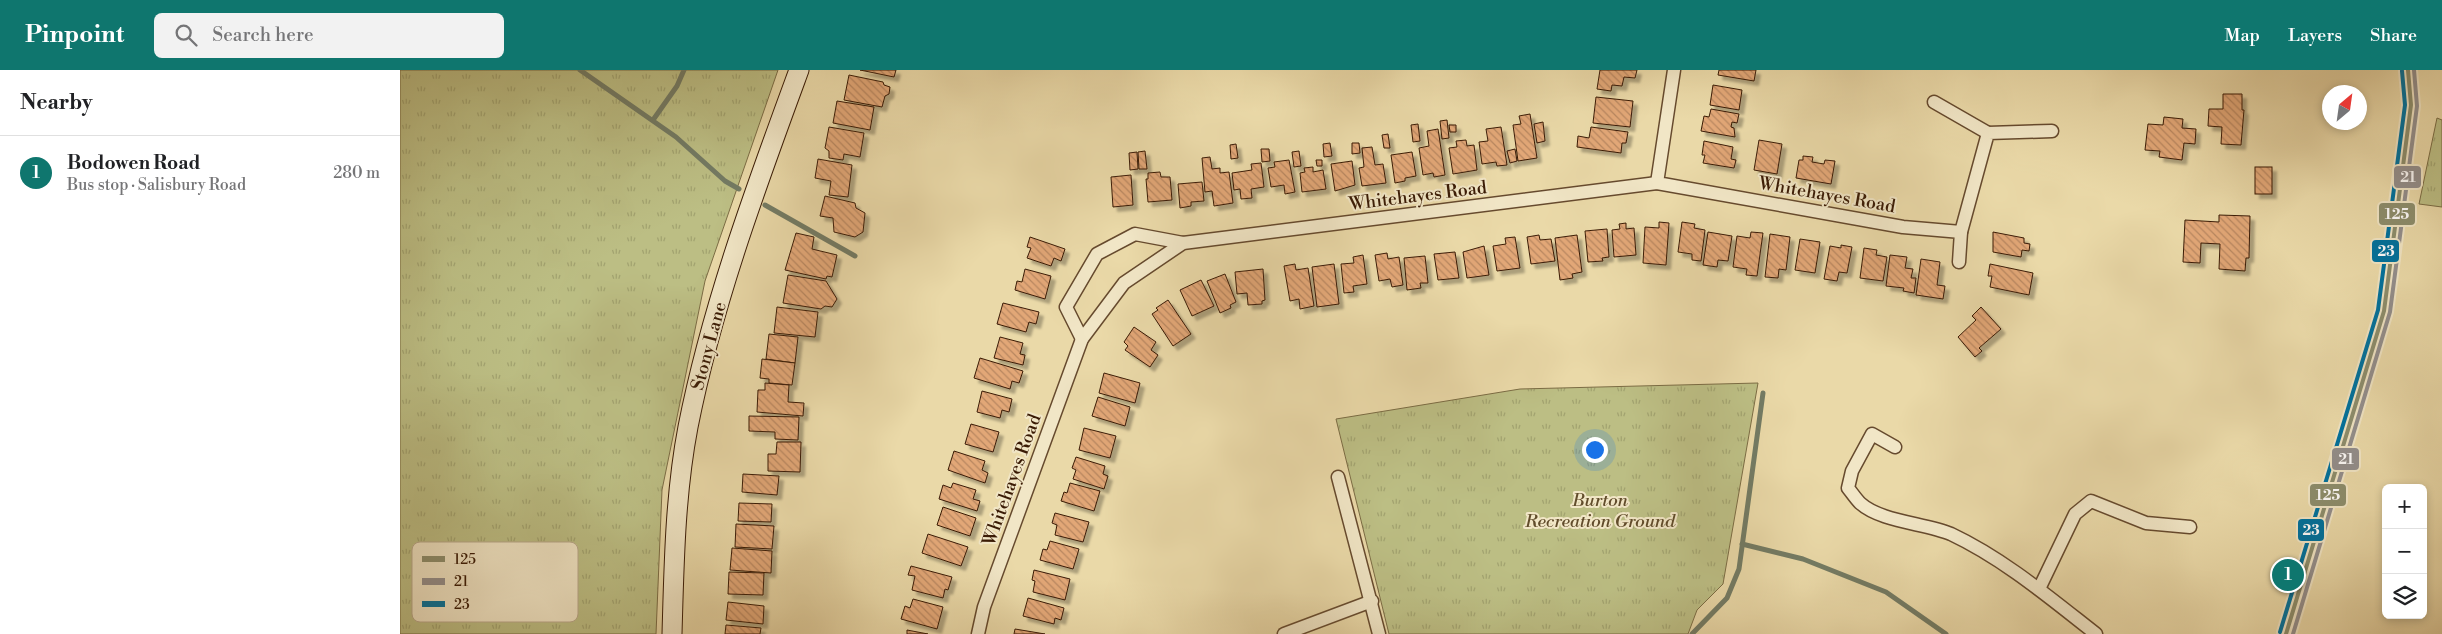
<!DOCTYPE html>
<html lang="en">
<head>
<meta charset="utf-8">
<style>
  :root { --surface:#fff; --page:#f2f2f2; --text:#202124; --muted:#757577; --line:#e0e0e0; --accent:#0f766e }
  body { margin:0; font-family:"Libre Bodoni",serif; background:var(--page); color:var(--text) }
  .controls { position:absolute; right:15px; bottom:15px; display:grid; overflow:hidden; border-radius:8px; box-shadow:0 2px 8px #0003 }
  .controls button { width:45px; height:45px; display:grid; place-items:center; padding:0; border:0; border-bottom:1px solid var(--line); background:var(--surface); color:var(--text); font:25px sans-serif }
  .compass { position:absolute; left:1922px; top:15px; width:45px; height:45px; border-radius:50%; background:var(--surface); box-shadow:0 2px 8px #0003; rotate:29deg }
  .you { position:absolute; left:1194px; top:379px; width:18px; height:18px; margin:-12px; border:4px solid #fff; border-radius:50%; background:#1a73e8; box-shadow:0 0 0 8px #1a73e833 }
  .badge { display:grid; place-items:center; width:32px; height:32px; border-radius:50%; background:var(--accent); color:#fff; font-size:16px; font-weight:700 }
  .pin { position:absolute; translate:-50% -50%; border:2px solid #fff; box-shadow:0 1px 5px #0006 }
  .list { margin:0; padding:0; list-style:none }
  h2 { display:flex; justify-content:space-between; align-items:center; height:65px; margin:0; padding:0 20px; font-size:21px }
  h2 small { font-size:16px; font-weight:400; color:var(--muted) }
  .list li { display:grid; grid-template-columns:32px 1fr auto; gap:15px; align-items:center; box-sizing:border-box; height:75px; padding:0 20px; border-top:1px solid var(--line) }
  .list b { display:block; font-size:19px; white-space:nowrap }
  .list p { margin:0; font-size:16px; white-space:nowrap; color:var(--muted) }
  .list em { font-size:16px; font-style:normal; color:var(--muted) }
  .icon { flex:none; width:28px; height:28px; fill:none; stroke:currentColor; stroke-width:2; stroke-linecap:round; stroke-linejoin:round }
  .map { position:relative; flex:none; width:2042px; height:564px; overflow:hidden }
  header { display:flex; align-items:center; gap:30px; box-sizing:border-box; height:70px; padding:0 25px; background:var(--accent); color:#fff }
  header strong { font-size:24px }
  nav { display:flex; gap:28px; margin-inline-start:auto; font-size:18px }
  .search { width:350px; height:45px; background:var(--page); display:flex; align-items:center; gap:12px; box-sizing:border-box; padding:0 18px; border-radius:8px; color:var(--muted); font-size:19px }
  main { display:flex }
  aside { flex:1; background:var(--surface) }
  .map>svg:first-child { display:block }
  .grass { fill:url(#grass-tufts); stroke:#7b6c44 }
  .lines { fill:none; stroke-linecap:round; stroke-linejoin:round }
  .stream { stroke:#737b64; stroke-width:5 }
  .building { fill:url(#building-back-hatch); stroke:#3a1b05; filter:url(#shadow) }
  .street-casing { stroke:#664a2e; stroke-width:15 }
  .secondary-casing { stroke:#3a1b05; stroke-width:21 }
  .street { stroke:#f1e6c6; stroke-width:12 }
  .secondary { stroke:#f1e6c6; stroke-width:19 }
  .bus-1-casing { stroke:#f1e6c6; stroke-width:8 }
  .bus-2-casing { stroke:#f1e6c6; stroke-width:8 }
  .bus-3-casing { stroke:#f1e6c6; stroke-width:8 }
  .bus-1 { stroke:#8d8e6d; stroke-width:4 }
  .bus-2 { stroke:#938f8d; stroke-width:4 }
  .bus-3 { stroke:#00729e; stroke-width:4 }
  .labels { text-anchor:middle; dominant-baseline:central; stroke-width:4; stroke-linejoin:round; paint-order:stroke }
  .street-label { font-size:18px; fill:#3a1b05; stroke:#f1e6c6 }
  .park-label { font-size:18px; font-style:italic; fill:#614c2b; stroke:#f1e6c6 }
  .key { fill:#f1e6c6; stroke:#baa98c; stroke-width:1 }
  .key-label { font-size:14px; fill:#3a1b05 }
  .line-badge { stroke:#f1e6c6; stroke-width:2 }
  .badge-label { font-size:14px; text-anchor:middle; font-weight:bold; fill:#fff }
</style>
</head>
<body>
<header>
<strong>Pinpoint</strong>
<div class="search"><svg class="icon" aria-label="search" viewBox="0 0 24 24"><circle cx="10" cy="10" r="6"/><path d="M15 15l6 6"/></svg>Search here</div>
<nav><a>Map</a><a>Layers</a><a>Share</a></nav>
</header>
<main>
<aside>
<h2>Nearby<small></small></h2>
<ul class="list">
<li><span class="badge">1</span><div><b>Bodowen Road</b><p>Bus stop · Salisbury Road</p></div><em>280 m</em></li>
</ul>
</aside>
<div class="map">
<svg width="2042" height="564" viewBox="0 0 2042 564">
  <defs>
    <pattern id="grass-tufts" width="24" height="20" patternUnits="userSpaceOnUse" patternTransform="scale(1.25)"><rect width="24" height="20" fill="#bcbe84"/><path d="M3 7l-1-3M5 7V3M7 7l1-3M15 17l-1-3M17 17v-4M19 17l1-3" fill="none" stroke="#a2a370"/></pattern>
    <pattern id="building-back-hatch" width="6" height="6" patternUnits="userSpaceOnUse" patternTransform="scale(1.25)"><rect width="6" height="6" fill="#e2a777"/><path d="M-1 5l2 2M0 0l6 6M5-1l2 2" fill="none" stroke="#b88760"/></pattern>
    <filter id="shadow"><feDropShadow dx="4.5" dy="4.5" stdDeviation="1" flood-color="#0004"/></filter>
  </defs>
  <rect width="100%" height="100%" fill="#ead9a8"/>
  <filter id="stains"><feTurbulence type="fractalNoise" baseFrequency=".004" numOctaves="4"/><feColorMatrix values="0 0 0 0 .2 0 0 0 0 .09 0 0 0 0 .02 0 0 0 .5 -.17"/></filter>
  <radialGradient id="worn" r=".72"><stop offset=".6" stop-color="#630" stop-opacity="0"/><stop offset="1" stop-color="#630" stop-opacity=".3"/></radialGradient>
  <g class="grass">
    <polygon points="0,0 378,0 305,211 262,420 256,564 0,564"/>
    <polygon points="2037,48 2042,50 2042,137 2019,134"/>
    <polygon points="1358,313 1323,514 1297,540 1288,564 989,564 936,349 1120,319"/>
  </g>
  <g class="lines">
    <g class="stream">
      <polyline points="180,0 276,67 325,111 339,119"/>
      <polyline points="253,50 277,16 284,0"/>
      <polyline points="365,135 455,186"/>
      <polyline points="1342,474 1403,489 1486,522 1546,564"/>
      <polyline points="1292,564 1327,528 1339,499 1363,323"/>
    </g>
  </g>
  <g class="building">
    <polygon points="460,0 496,0 494,7"/>
    <polygon points="1200,0 1237,0 1235,8 1224,7 1222,16 1212,15 1211,21 1197,19"/>
    <polygon points="1319,0 1356,0 1354,11 1318,5"/>
    <polygon points="449,5 483,12 484,15 490,17 489,24 485,26 482,37 444,30"/>
    <polygon points="1313,15 1342,20 1339,40 1310,35"/>
    <polygon points="1823,24 1842,24 1842,40 1844,40 1841,75 1821,74 1822,57 1808,56 1809,39 1823,39"/>
    <polygon points="1196,27 1233,31 1230,57 1193,53"/>
    <polygon points="437,31 474,37 470,60 433,53"/>
    <polygon points="1311,39 1339,44 1337,53 1332,52 1331,57 1334,58 1335,67 1301,61 1304,46 1309,47"/>
    <polygon points="1130,44 1137,88 1118,91 1113,55 1121,54 1119,46"/>
    <polygon points="1764,47 1783,49 1782,58 1796,59 1795,74 1784,73 1782,90 1759,87 1760,81 1745,80 1748,54 1763,55"/>
    <polygon points="1047,50 1049,68 1042,69 1040,51"/>
    <polygon points="1143,52 1145,71 1137,73 1134,54"/>
    <polygon points="1018,54 1020,71 1013,72 1011,55"/>
    <polygon points="1049,55 1056,55 1056,62 1050,62"/>
    <polygon points="429,57 464,63 460,87 444,84 443,90 429,88 429,81 425,78"/>
    <polygon points="1101,57 1107,95 1097,96 1096,92 1082,94 1079,72 1088,71 1086,59"/>
    <polygon points="1191,57 1228,62 1226,73 1222,73 1221,83 1177,77 1178,66 1189,68"/>
    <polygon points="1038,59 1045,105 1034,107 1033,103 1023,105 1019,78 1029,76 1027,61"/>
    <polygon points="988,64 990,78 984,78 982,65"/>
    <polygon points="1066,70 1067,76 1074,75 1077,100 1053,104 1049,78 1057,77 1056,71"/>
    <polygon points="1359,70 1382,74 1377,104 1354,100"/>
    <polygon points="1304,71 1333,77 1331,89 1336,90 1334,98 1303,93 1305,85 1302,85"/>
    <polygon points="930,73 932,86 924,87 923,74"/>
    <polygon points="952,73 959,73 960,83 952,84"/>
    <polygon points="836,74 838,88 831,89 830,75"/>
    <polygon points="972,77 975,95 983,94 986,113 962,116 959,98 964,97 962,78"/>
    <polygon points="861,79 869,79 870,91 862,92"/>
    <polygon points="1115,79 1117,91 1110,93 1107,81"/>
    <polygon points="745,81 747,99 739,99 738,82"/>
    <polygon points="899,81 901,96 894,97 892,82"/>
    <polygon points="737,82 738,99 730,100 729,83"/>
    <polygon points="1012,82 1016,106 1005,108 1005,111 995,113 991,85"/>
    <polygon points="1403,86 1413,87 1412,92 1424,94 1425,90 1435,91 1431,114 1396,108 1399,90 1403,90"/>
    <polygon points="810,87 812,99 820,98 820,103 829,102 833,133 814,136 812,121 805,122 802,88"/>
    <polygon points="418,89 452,95 448,127 429,125 431,111 415,108"/>
    <polygon points="889,90 895,122 885,124 884,115 871,117 868,98 875,97 874,92"/>
    <polygon points="916,90 922,90 922,96 917,96"/>
    <polygon points="952,91 955,115 935,121 931,94"/>
    <polygon points="861,93 864,117 851,119 852,128 841,129 840,119 834,120 832,103 852,100 851,94"/>
    <polygon points="913,97 913,102 923,100 926,119 902,122 900,103 905,102 904,98"/>
    <rect x="1855" y="97" width="17" height="27"/>
    <polygon points="760,102 761,107 770,107 772,130 748,132 746,109 748,109 748,103"/>
    <polygon points="731,105 733,135 713,137 711,107"/>
    <polygon points="802,112 804,131 791,132 791,136 780,138 778,114"/>
    <polygon points="425,126 455,133 456,138 465,143 463,162 455,167 434,162 433,148 420,146"/>
    <polygon points="1819,145 1850,146 1849,188 1846,188 1845,201 1819,199 1820,174 1801,173 1800,193 1783,192 1785,150 1819,152"/>
    <polygon points="1259,152 1269,153 1266,195 1243,193 1245,157 1259,158"/>
    <polygon points="1282,152 1295,154 1294,158 1305,160 1301,191 1292,190 1292,184 1278,182"/>
    <polygon points="1226,153 1226,159 1234,158 1236,185 1214,187 1212,160 1220,159 1219,154"/>
    <polygon points="1207,159 1209,187 1202,188 1203,191 1188,192 1185,161"/>
    <polygon points="1308,162 1332,166 1328,191 1318,190 1317,197 1303,195"/>
    <polygon points="1351,162 1363,163 1357,206 1346,205 1347,199 1333,197 1337,166 1350,168"/>
    <polygon points="1593,162 1624,168 1624,173 1630,174 1629,181 1622,180 1621,187 1593,182"/>
    <polygon points="396,163 414,167 412,179 437,185 432,207 427,206 426,209 385,200"/>
    <polygon points="1370,164 1390,167 1386,200 1379,199 1378,208 1365,207"/>
    <polygon points="1139,165 1140,170 1151,169 1155,191 1131,194 1127,167"/>
    <polygon points="1177,165 1182,202 1172,204 1173,208 1160,210 1155,168"/>
    <polygon points="630,167 665,179 661,191 654,188 651,196 627,188 631,178 627,177"/>
    <polygon points="1115,167 1120,198 1097,201 1093,176 1106,174 1105,168"/>
    <polygon points="1400,169 1420,172 1415,203 1395,200"/>
    <polygon points="1441,175 1452,177 1447,203 1439,202 1437,211 1424,209 1430,176 1441,178"/>
    <polygon points="1084,176 1089,205 1067,208 1063,182"/>
    <polygon points="1464,178 1477,180 1476,185 1487,187 1483,211 1460,208"/>
    <polygon points="1055,182 1059,208 1038,210 1034,184"/>
    <polygon points="987,183 988,189 999,187 1003,215 992,217 990,209 979,211 975,185"/>
    <polygon points="963,185 967,214 953,216 954,222 944,223 941,194 954,193 953,187"/>
    <polygon points="1490,185 1507,187 1505,198 1513,199 1511,208 1516,208 1514,223 1503,221 1504,218 1486,216"/>
    <polygon points="1025,186 1028,213 1020,213 1021,218 1007,220 1004,188"/>
    <polygon points="1521,189 1540,192 1537,215 1545,216 1543,229 1516,225"/>
    <polygon points="895,194 896,200 908,198 914,236 900,239 899,229 890,231 884,196"/>
    <polygon points="934,194 939,234 917,237 912,197"/>
    <polygon points="1590,194 1633,203 1629,225 1590,217 1592,206 1588,206"/>
    <polygon points="625,199 651,206 645,229 615,220 617,211 622,212"/>
    <polygon points="863,199 865,230 862,231 862,234 848,235 847,223 837,224 835,202"/>
    <polygon points="825,204 836,232 830,235 831,238 820,243 807,211"/>
    <polygon points="388,205 426,211 437,229 432,237 425,236 421,239 383,233"/>
    <polygon points="801,210 814,236 792,246 780,220"/>
    <polygon points="768,230 791,264 773,276 752,244 758,240 756,238"/>
    <polygon points="603,233 639,242 636,254 629,252 626,262 597,254"/>
    <polygon points="377,237 418,242 415,267 374,263"/>
    <polygon points="1581,237 1601,259 1579,278 1582,281 1575,287 1558,267 1576,250 1572,246"/>
    <polygon points="734,257 756,272 751,280 758,285 750,297 725,280 728,276 724,272"/>
    <polygon points="369,264 398,267 395,293 366,289"/>
    <polygon points="600,267 623,273 620,284 625,285 623,295 594,288"/>
    <polygon points="580,288 623,301 619,313 612,311 610,319 574,308"/>
    <polygon points="362,289 395,293 392,315 369,313 369,309 360,308"/>
    <polygon points="704,303 740,313 735,333 699,323"/>
    <polygon points="365,313 389,315 388,332 404,333 403,346 357,342 358,320 365,320"/>
    <polygon points="582,321 612,329 609,342 602,340 600,348 577,342"/>
    <polygon points="698,327 730,337 725,356 692,346"/>
    <polygon points="349,346 399,347 398,370 375,369 375,362 349,361"/>
    <polygon points="571,354 599,362 593,382 565,374"/>
    <polygon points="684,358 716,366 710,388 679,380"/>
    <polygon points="377,372 401,372 400,402 368,401 368,384 376,384"/>
    <polygon points="554,381 585,391 582,400 588,403 585,413 548,400"/>
    <polygon points="676,387 705,396 703,404 708,406 704,419 673,409 676,400 672,398"/>
    <polygon points="343,404 379,406 377,425 342,422"/>
    <polygon points="553,413 576,420 573,429 580,431 577,441 539,429 543,415 551,418"/>
    <polygon points="670,413 700,421 694,441 661,431 664,422 667,423"/>
    <polygon points="339,433 372,434 371,452 338,451"/>
    <polygon points="543,437 576,448 570,466 537,455"/>
    <polygon points="655,443 689,452 683,472 655,465 657,455 652,453"/>
    <polygon points="336,454 374,456 372,479 335,477"/>
    <polygon points="528,464 568,477 561,496 522,483"/>
    <polygon points="650,471 679,479 673,499 640,490 643,479 647,480"/>
    <polygon points="332,478 372,481 371,503 330,500"/>
    <polygon points="511,496 552,507 548,520 545,519 543,528 512,520 515,506 508,505"/>
    <polygon points="634,500 670,509 665,530 633,522 635,511 632,510"/>
    <polygon points="329,502 364,503 363,525 328,524"/>
    <polygon points="628,528 664,538 661,550 655,548 654,554 623,546"/>
    <polygon points="513,529 543,537 537,559 501,549 505,536 510,538"/>
    <polygon points="328,532 364,536 363,554 326,550"/>
    <polygon points="326,555 361,558 360,564 325,564"/>
    <polygon points="615,559 645,564 614,564"/>
    <polygon points="507,560 528,564 507,564"/>
  </g>
  <g class="lines">
    <g class="street-casing">
      <g id="street">
        <polyline points="1274,0 1257,113 1503,157 1561,162 1559,192"/>
        <polyline points="1534,32 1588,63"/>
        <polyline points="1561,162 1588,63 1652,61"/>
        <polyline points="682,269 666,237 697,184 735,164 783,173"/>
        <path d="M1495,377L1472,364L1452,401L1448,418C1452,423 1456,429 1460,433C1481,452 1525,453 1551,464C1604,489 1650,528 1696,564"/>
        <polyline points="938,407 979,564"/>
        <polyline points="1639,519 1675,444 1691,431 1746,453 1790,457"/>
        <polyline points="578,564 584,537 682,269 724,213 783,173 1257,113"/>
        <polyline points="884,564 972,531"/>
        <polyline points="1886,564 1984,241 2011,35 2008,0"/>
      </g>
    </g>
    <g class="secondary-casing">
      <path id="secondary" d="M272,564C274,495 275,425 288,357C312,235 356,117 399,0"/>
    </g>
    <use href="#street" class="street"/>
    <use href="#secondary" class="secondary"/>
    <g class="bus-1-casing">
      <polyline id="bus-1" points="1886,564 1984,241 2011,35 2008,0"/>
    </g>
    <g class="bus-2-casing">
      <polyline id="bus-2" points="1893,564 1990,242 2017,36 2014,0"/>
    </g>
    <g class="bus-3-casing">
      <polyline id="bus-3" points="1880,562 1978,240 2005,35 2002,1"/>
    </g>
    <use href="#bus-1" class="bus-1"/>
    <use href="#bus-2" class="bus-2"/>
    <use href="#bus-3" class="bus-3"/>
  </g>
  <g class="labels">
    <g class="street-label">
      <text transform="translate(1427 125) rotate(10)">Whitehayes Road</text>
      <text transform="translate(1018 126) rotate(-7)">Whitehayes Road</text>
      <text transform="translate(309 276) rotate(-75)">Stony Lane</text>
      <text transform="translate(612 410) rotate(-70)">Whitehayes Road</text>
    </g>
    <g class="park-label">
      <text x="1200" y="430">Burton<tspan x="1200" dy="21">Recreation Ground</tspan></text>
    </g>
  </g>
  <rect x="12" y="472" width="166" height="80" rx="8" class="key"/>
  <rect x="22" y="486" width="23" height="6" fill="#8d8e6d"/>
  <rect x="22" y="508" width="23" height="7" fill="#938f8d"/>
  <rect x="22" y="531" width="23" height="6" fill="#00729e"/>
  <g class="key-label">
    <text x="54" y="494">125</text>
    <text x="54" y="516">21</text>
    <text x="54" y="539">23</text>
  </g>
  <g class="line-badge">
    <rect x="1993" y="95" width="29" height="24" rx="5" fill="#938f8d"/>
    <rect x="1978" y="132" width="38" height="24" rx="5" fill="#8d8e6d"/>
    <rect x="1971" y="169" width="29" height="24" rx="5" fill="#00729e"/>
    <rect x="1931" y="377" width="29" height="24" rx="5" fill="#938f8d"/>
    <rect x="1909" y="413" width="38" height="24" rx="5" fill="#8d8e6d"/>
    <rect x="1897" y="448" width="28" height="24" rx="5" fill="#00729e"/>
  </g>
  <g class="badge-label">
    <text x="2008" y="112">21</text>
    <text x="1997" y="149">125</text>
    <text x="1986" y="186">23</text>
    <text x="1946" y="394">21</text>
    <text x="1928" y="430">125</text>
    <text x="1911" y="465">23</text>
  </g>
  <rect width="100%" height="100%" filter="url(#stains)"/>
  <rect width="100%" height="100%" fill="url(#worn)"/>
</svg>
<div class="controls">
<button>+</button>
<button>−</button>
<button><svg class="icon" aria-label="layers" viewBox="0 0 24 24"><path d="M12 4l9 5-9 5-9-5zM3 14l9 5 9-5"/></svg></button>
</div>
<svg class="compass" viewBox="-18 -18 36 36"><path d="M0-13l5 13h-10z" fill="#e53935"/><path d="M0 13l5-13h-10z" fill="#757577"/></svg>
<div class="you"></div>
<div class="pin badge" style="left:1888px;top:505px">1</div>
</div>
</main>
</body>
</html>
